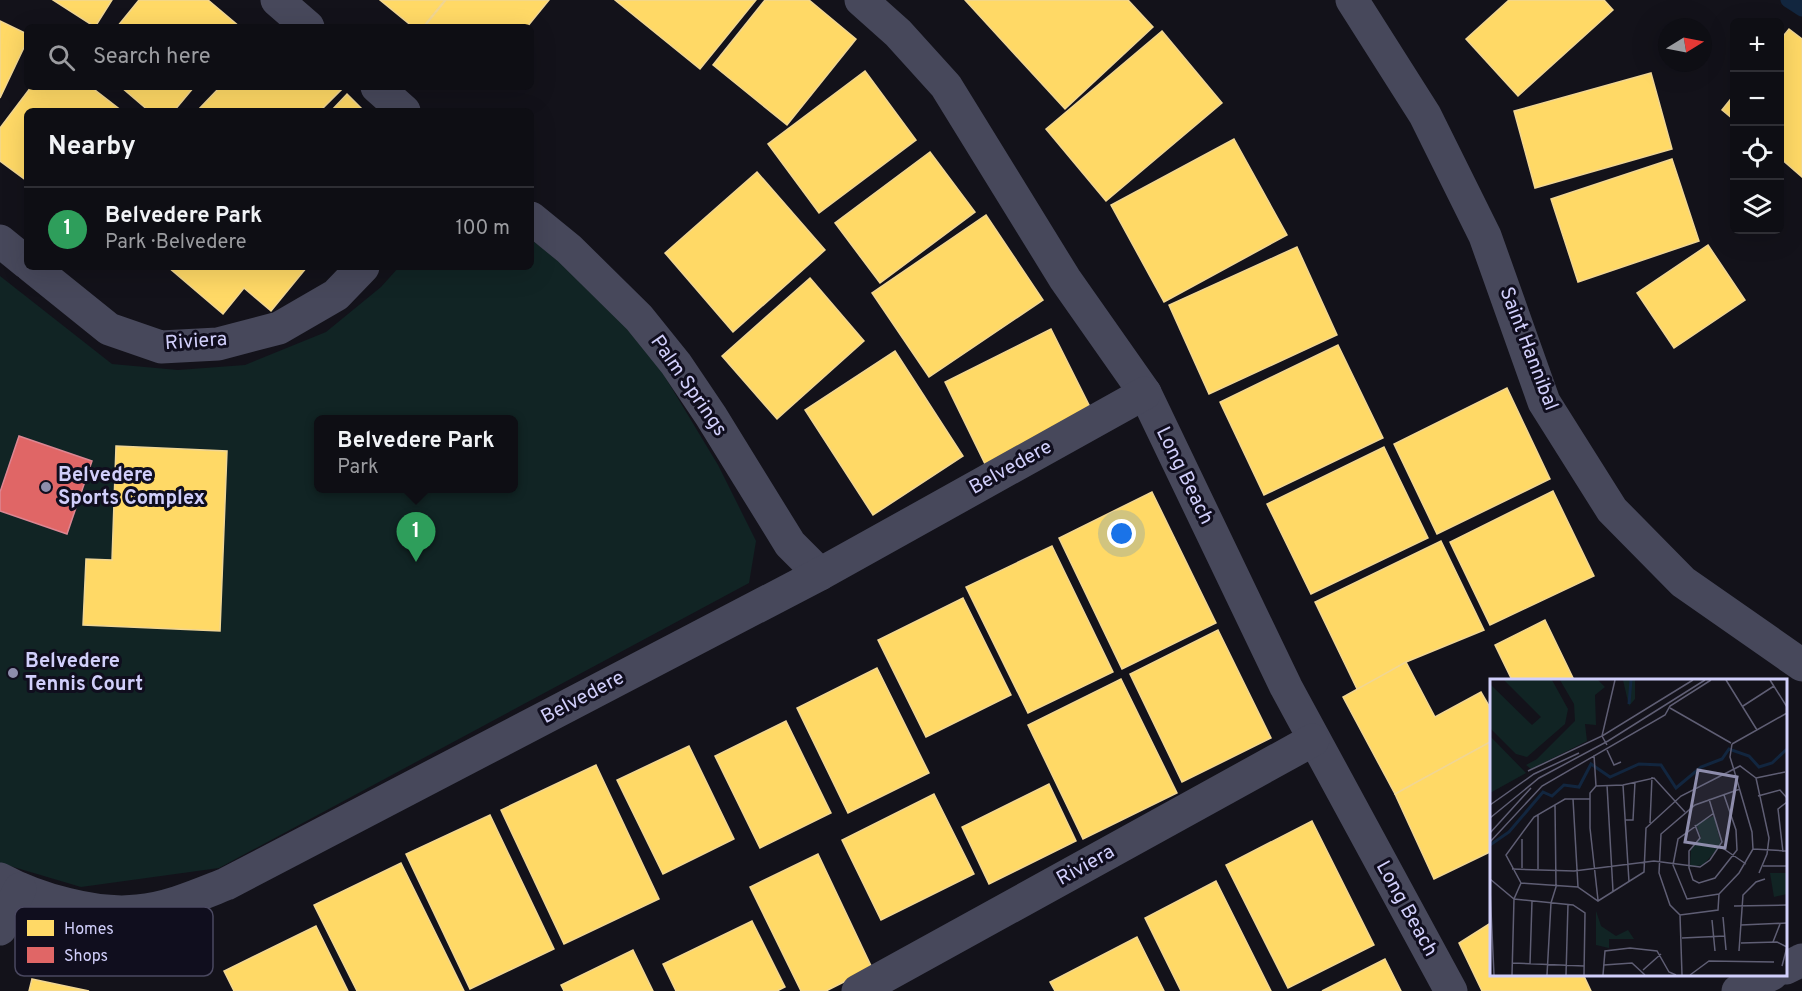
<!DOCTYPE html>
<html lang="en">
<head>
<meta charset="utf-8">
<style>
  :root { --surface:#0e0e14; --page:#1c1c22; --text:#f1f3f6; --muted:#9b9ca0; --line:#2e2e34; --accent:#0b8043 }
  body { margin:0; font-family:Overpass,sans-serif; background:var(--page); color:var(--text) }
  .controls { position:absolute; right:18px; top:18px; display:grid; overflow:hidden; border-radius:9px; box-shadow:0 6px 24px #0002 }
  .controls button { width:54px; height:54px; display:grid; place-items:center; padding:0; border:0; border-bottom:2px solid var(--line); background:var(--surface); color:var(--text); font:30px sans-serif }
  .compass { position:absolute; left:1658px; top:18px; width:54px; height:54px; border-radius:50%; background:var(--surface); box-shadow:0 6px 24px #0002; rotate:80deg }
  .you { position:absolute; left:1122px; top:534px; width:21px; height:21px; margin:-15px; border:4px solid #fff; border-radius:50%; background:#1a73e8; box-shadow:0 0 0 9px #1a73e833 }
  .badge { display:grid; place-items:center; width:39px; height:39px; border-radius:50%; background:var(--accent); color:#fff; font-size:20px; font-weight:700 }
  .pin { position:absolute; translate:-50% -50px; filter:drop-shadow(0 2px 3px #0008) }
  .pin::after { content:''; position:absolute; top:32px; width:21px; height:18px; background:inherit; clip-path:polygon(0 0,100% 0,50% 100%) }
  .popup { position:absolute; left:314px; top:415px; width:204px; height:78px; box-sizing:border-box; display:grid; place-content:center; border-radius:9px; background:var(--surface); filter:drop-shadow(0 2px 4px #0005); font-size:20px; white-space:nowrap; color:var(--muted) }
  .popup b { font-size:22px; color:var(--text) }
  .popup::after { content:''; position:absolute; left:50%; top:100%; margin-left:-12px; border:12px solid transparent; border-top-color:var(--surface) }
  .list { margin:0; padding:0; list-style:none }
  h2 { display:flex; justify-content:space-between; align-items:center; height:78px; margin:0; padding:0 24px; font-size:26px }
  h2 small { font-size:20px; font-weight:400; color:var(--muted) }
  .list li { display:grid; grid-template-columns:39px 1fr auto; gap:18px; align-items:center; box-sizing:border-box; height:84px; padding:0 24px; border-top:2px solid var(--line) }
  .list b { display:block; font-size:22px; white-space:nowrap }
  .list p { margin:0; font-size:20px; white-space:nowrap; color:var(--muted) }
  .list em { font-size:20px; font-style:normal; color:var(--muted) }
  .icon { flex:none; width:33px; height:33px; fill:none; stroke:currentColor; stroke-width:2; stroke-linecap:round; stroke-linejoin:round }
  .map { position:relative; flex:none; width:1802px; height:991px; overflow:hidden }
  .search { position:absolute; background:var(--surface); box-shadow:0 6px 24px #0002; left:24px; top:24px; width:510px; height:66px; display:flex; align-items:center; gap:15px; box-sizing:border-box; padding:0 21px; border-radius:9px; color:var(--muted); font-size:22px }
  .panel { position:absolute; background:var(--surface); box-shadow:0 6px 24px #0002; left:24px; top:108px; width:510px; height:162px; border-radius:9px }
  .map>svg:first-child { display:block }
  .green { fill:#112424; fill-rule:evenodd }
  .homes { fill:#ffd966; stroke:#f1d693; stroke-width:1.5 }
  .shops { fill:#e06666; stroke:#dc8693; stroke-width:1.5 }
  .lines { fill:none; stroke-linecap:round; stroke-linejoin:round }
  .stream { stroke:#12263f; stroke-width:15 }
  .street { stroke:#47485b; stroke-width:33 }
  .poi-dot { fill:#8e8dac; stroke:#100e1e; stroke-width:2 }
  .labels { text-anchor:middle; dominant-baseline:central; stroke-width:6; stroke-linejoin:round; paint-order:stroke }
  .street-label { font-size:20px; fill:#d1cffb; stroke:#100e1e }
  .poi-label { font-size:20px; font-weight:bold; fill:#d1cffb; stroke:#100e1e; text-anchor:start }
  .inset-river { fill:none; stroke:#12263f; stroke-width:3 }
  .inset-road { fill:none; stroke:#5f5e74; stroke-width:1.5 }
  .view { fill:#8e8dac; fill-opacity:0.15; stroke:#8e8dac; stroke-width:3 }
  .inset-edge { fill:none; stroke:#d1cffb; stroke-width:3 }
  .key { fill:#100e1e; stroke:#4a4860; stroke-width:1.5 }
  .key-label { font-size:16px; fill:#d1cffb }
</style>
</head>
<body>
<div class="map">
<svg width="1802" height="991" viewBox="0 0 1802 991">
  <rect width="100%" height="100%" fill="#13121a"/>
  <path class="green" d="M531,240L617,297L718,465L756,541L749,583L219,868L81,887L0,863V276L112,364L178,370L245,365L326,332L381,287L399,267H531ZM318,420H514V488H318Z"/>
  <g class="homes">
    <polygon points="53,0 112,0 95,27"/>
    <polygon points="139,0 208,0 240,27 117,27"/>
    <polygon points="380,0 445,0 423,27 413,27"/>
    <polygon points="446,0 549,0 527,27 424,27"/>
    <polygon points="615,0 756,0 700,69"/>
    <polygon points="765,0 809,0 856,39 787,125 713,65"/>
    <polygon points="965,0 1128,0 1153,27 1065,109"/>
    <polygon points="1509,0 1604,0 1613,10 1518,96 1466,39"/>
    <polygon points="0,21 27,34 27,41 0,98"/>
    <polygon points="1789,29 1802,39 1802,177 1780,158 1780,40"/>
    <polygon points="1162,31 1222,103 1106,201 1046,129"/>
    <polygon points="865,71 916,140 819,213 768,144"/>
    <polygon points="1651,73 1672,149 1535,188 1514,111"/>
    <polygon points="31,87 91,87 122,111 27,111 27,181 0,161 0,128"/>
    <polygon points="121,87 194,87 174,111 149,111"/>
    <polygon points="220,87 339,87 342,89 320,111 197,111"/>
    <polygon points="347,94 364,111 331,111"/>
    <polygon points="1734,95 1734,120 1722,110"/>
    <polygon points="1234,139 1287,235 1164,302 1111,205"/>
    <polygon points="930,152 975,212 880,283 835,223"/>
    <polygon points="1672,159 1699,241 1578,282 1551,199"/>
    <polygon points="757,172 825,250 733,332 665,253"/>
    <polygon points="986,215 1043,300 929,377 872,293"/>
    <polygon points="1708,245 1745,300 1674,348 1637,293"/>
    <polygon points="1297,247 1337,335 1209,394 1169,305"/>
    <polygon points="168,267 307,267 271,311 244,288 223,314"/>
    <polygon points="810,278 864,341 777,419 722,356"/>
    <polygon points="1051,329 1094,415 987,468 945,382"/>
    <polygon points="1338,345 1383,438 1264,495 1220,402"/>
    <polygon points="895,351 963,456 873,515 805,410"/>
    <polygon points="1507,388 1550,479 1437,534 1394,444"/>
    <polygon points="116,446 227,451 220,631 83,625 86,559 112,560"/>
    <polygon points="1384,447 1428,538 1311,594 1267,504"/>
    <polygon points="1553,491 1594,576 1490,625 1450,542"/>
    <polygon points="1152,492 1216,623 1122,669 1059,538"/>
    <polygon points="1441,541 1484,630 1406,662 1358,691 1315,602"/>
    <polygon points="1052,546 1113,672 1028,713 966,587"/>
    <polygon points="963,598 1011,695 926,737 878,640"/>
    <polygon points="1545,620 1574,680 1512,680 1495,645"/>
    <polygon points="1218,630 1271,738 1182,782 1130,674"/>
    <polygon points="1406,662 1435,717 1481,692 1492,711 1492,741 1395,794 1343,697"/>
    <polygon points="877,668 929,773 848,813 797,708"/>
    <polygon points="1121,679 1177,793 1083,839 1028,725"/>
    <polygon points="786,721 831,813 760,848 715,756"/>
    <polygon points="1492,741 1492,851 1434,879 1395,794"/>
    <polygon points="689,746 734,839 663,874 617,780"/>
    <polygon points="596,765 659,899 564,944 501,810"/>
    <polygon points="1049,784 1076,841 989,884 962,827"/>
    <polygon points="934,794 974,874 881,920 842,840"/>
    <polygon points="490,815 554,949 470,989 406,854"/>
    <polygon points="1312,821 1374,945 1288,988 1226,865"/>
    <polygon points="818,854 872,968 826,991 801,991 750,887"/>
    <polygon points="401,863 464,991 357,991 314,905"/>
    <polygon points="1216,881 1271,991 1181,991 1145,918"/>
    <polygon points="752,921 785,987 777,991 676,991 663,964"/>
    <polygon points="1492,922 1492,974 1583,974 1591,991 1482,991 1459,943"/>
    <polygon points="316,926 348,991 234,991 224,971"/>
    <polygon points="1137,937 1164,991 1055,991 1050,982"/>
    <polygon points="633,950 653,991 564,991 561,985"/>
    <polygon points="1385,959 1401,991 1322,991"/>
    <polygon points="32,979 89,991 29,991"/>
  </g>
  <polygon class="shops" points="19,436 92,461 67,534 0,511 0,492"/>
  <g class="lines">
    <polyline class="stream" points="1788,0 1802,9"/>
    <g class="street">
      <polyline points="277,0 308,27"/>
      <polyline points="861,0 898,33 946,86 1065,279 1145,393 1286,687 1451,991"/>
      <polyline points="1352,0 1425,115 1485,236 1544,402 1612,510 1683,582 1802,665"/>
      <polyline points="377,87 404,111"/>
      <polyline points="531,218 569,249 639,318 676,364 711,416 790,544 820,574"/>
      <polyline points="0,241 27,263"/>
      <polyline points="32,267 109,329 161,347 218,344 279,328 336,295 363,267"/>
      <path d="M0,879C37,899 96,916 138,911C169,908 198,895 226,884L820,574L1145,393"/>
      <polyline points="0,929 20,889"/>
      <polyline points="1786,968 1802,960"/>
      <polyline points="858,991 1313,740"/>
      <polyline points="1738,991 1772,974"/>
    </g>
  </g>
  <g class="poi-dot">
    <circle cx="46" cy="487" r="6"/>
    <circle cx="13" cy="673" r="6"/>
  </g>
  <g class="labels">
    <g class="street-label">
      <text transform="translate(196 342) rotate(-4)">Riviera</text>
      <text transform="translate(1528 349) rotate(69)">Saint Hannibal</text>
      <text transform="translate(688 386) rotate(55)">Palm Springs</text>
      <text transform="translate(1011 468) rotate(-29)">Belvedere</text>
      <text transform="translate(1184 476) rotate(64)">Long Beach</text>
      <text transform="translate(583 698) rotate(-28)">Belvedere</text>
      <text transform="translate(1086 866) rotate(-29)">Riviera</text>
      <text transform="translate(1406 909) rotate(61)">Long Beach</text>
    </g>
    <g class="poi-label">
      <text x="58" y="476">Belvedere<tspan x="58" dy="23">Sports Complex</tspan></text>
      <text x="25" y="662">Belvedere<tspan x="25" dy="23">Tennis Court</tspan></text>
    </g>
  </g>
  <g transform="translate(1490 679)">
    <rect width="297" height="297" fill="#13121a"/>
    <path d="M14,1H62L78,30L75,45L37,78L26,75L0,49V5L42,46L51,38ZM70,1H108L115,8L105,16L106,46L95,45L97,62L41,90L36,86L47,80L85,42L84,25ZM133,1H145V20L139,27ZM0,57L36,94L0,114ZM224,137L231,166L213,186L200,188L201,169L211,158L206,145ZM280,194H297V215L284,218ZM106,232L111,247L126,257L138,251L144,260H119V269L106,266Z" fill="#112424"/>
    <path class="inset-river" d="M139,25L141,1M0,166L19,153L53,113L62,117L74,106L89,108L101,85L120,98L149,85L171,86L186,109L211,88L232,80L239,70L259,77L269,88L282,84L297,70"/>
    <path class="inset-road" d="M236,1L267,51M280,1L297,28M253,27L284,7M180,29L241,64M242,65L240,78L244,91L262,153L263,170L249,194L229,215L228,231L190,236L180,226L169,194L171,155L205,126L250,110M242,65L297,34M117,66L112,57L203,1M117,71L124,86L131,83M104,76L106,107L100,114V149L108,221M38,92L112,57L125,1M266,99L279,159L277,175L269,194M266,99L295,93M117,106L123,212M133,106L139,203M106,107L133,106L164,99L195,133M268,117L290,111L297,119M83,120L88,208L108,222L154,193L156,149L191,117L250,87L266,99M0,126L44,95L89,74M224,134L188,160L183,186L197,220L229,215M48,136V190M0,139L49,99L118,62L215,1M135,141H143L145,103M160,144L162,98M205,146L210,159L199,172V189L203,201L209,204L225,199L247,171L246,151L234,116M0,154L41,109M32,160V189M0,163L52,107L175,36L180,27L221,1M231,168L256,185M263,170L297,172M293,173L288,130L297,123M273,187H297M22,190L84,192L164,182L210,188L220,181L232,163L219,120M0,200L24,220L83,226L95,234L94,296M31,204L88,208M0,210L4,296M244,227L297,226M190,236L192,296M233,238L236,271M222,241L225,272M251,246L297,244M192,259L235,257M283,263L290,245M251,264L287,263L297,268M249,272L253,216L266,203L275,200M22,284L94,287M40,285L42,222M114,286L142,284L155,296M292,287L297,268M153,291L171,275M22,296L24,220L31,204L16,176L44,138L75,120H100M57,296L61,224L66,208L65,126M76,296L78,225M113,296L115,272L140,269L167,272L179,293L186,296M200,296L219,282L284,283"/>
    <path class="view" d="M208,91L247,98L235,169L195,163Z"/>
    <rect width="297" height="297" class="inset-edge"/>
  </g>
  <rect x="15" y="907" width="198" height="69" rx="9" class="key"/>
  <rect x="27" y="920" width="27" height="16" fill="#ffd966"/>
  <rect x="27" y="947" width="27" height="16" fill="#e06666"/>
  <g class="key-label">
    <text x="64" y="934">Homes</text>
    <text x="64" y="961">Shops</text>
  </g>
</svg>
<div class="controls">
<button>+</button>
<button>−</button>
<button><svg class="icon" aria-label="locate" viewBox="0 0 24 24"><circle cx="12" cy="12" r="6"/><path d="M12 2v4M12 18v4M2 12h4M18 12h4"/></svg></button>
<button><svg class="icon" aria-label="layers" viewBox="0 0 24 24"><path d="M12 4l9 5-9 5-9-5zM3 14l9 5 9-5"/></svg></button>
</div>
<svg class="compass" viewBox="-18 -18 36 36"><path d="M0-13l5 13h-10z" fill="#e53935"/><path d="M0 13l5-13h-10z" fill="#9b9ca0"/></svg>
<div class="you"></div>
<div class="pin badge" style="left:416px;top:562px;background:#2e9e5b">1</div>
<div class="popup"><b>Belvedere Park</b>Park</div>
<div class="search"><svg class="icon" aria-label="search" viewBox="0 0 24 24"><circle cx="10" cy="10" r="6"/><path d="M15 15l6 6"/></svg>Search here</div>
<section class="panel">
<h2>Nearby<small></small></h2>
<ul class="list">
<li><span class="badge" style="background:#2e9e5b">1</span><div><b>Belvedere Park</b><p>Park · Belvedere</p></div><em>100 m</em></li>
</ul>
</section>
</div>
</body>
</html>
